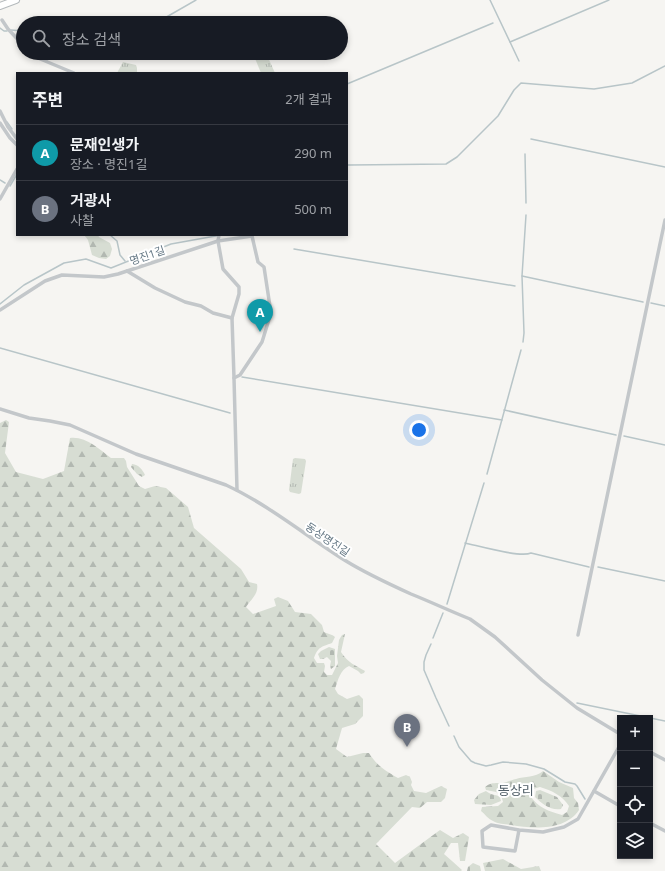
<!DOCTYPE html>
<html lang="ko">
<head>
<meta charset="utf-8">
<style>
  :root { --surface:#171b24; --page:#20242c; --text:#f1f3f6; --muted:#9ea1a6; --line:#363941; --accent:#0b8043 }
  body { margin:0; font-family:"Noto Sans","Noto Sans KR",sans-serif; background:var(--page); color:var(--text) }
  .controls { position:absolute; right:12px; bottom:12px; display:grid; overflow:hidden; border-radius:0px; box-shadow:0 2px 6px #0003 }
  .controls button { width:36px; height:36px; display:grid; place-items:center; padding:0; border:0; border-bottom:1px solid var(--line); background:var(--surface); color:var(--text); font:20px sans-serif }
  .you { position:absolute; left:419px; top:430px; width:14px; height:14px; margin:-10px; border:3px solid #fff; border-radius:50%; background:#1a73e8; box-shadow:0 0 0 6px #1a73e833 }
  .badge { display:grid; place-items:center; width:26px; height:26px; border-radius:50%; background:var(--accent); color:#fff; font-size:13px; font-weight:700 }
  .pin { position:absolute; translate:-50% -33px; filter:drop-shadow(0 1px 2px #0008) }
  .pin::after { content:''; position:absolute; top:21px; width:14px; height:12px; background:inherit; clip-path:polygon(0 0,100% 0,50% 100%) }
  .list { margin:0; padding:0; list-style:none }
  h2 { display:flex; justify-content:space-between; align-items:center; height:52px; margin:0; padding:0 16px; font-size:17px }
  h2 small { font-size:13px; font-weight:400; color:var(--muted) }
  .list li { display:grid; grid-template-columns:26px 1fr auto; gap:12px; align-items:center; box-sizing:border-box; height:56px; padding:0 16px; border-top:1px solid var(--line) }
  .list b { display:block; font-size:15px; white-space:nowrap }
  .list p { margin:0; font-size:13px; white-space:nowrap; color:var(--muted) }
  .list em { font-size:13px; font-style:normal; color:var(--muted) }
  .icon { flex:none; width:22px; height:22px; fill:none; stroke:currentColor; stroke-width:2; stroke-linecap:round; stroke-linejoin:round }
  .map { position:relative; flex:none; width:665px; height:871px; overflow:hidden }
  .search { position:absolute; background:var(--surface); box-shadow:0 2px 6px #0003; left:16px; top:16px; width:332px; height:44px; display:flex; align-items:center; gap:10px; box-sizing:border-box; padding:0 14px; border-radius:22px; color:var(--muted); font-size:15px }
  .panel { position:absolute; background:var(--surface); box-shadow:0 2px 6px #0003; left:16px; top:72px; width:332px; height:164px; border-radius:0px }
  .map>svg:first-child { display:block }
  .grass { fill:url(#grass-tufts) }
  .forest { fill:url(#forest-firs); fill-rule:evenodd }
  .cemetery { fill:url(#cemetery-stones) }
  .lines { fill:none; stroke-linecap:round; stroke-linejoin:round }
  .stream { stroke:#b8c5c8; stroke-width:1.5 }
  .primary-casing { stroke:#b4b9bc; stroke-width:8 }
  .minor { stroke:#c3c7ca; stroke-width:3.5 }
  .primary { stroke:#fff; stroke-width:6 }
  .labels { text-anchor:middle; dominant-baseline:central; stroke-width:4; stroke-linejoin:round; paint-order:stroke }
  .street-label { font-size:11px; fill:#647784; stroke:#fff }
  .quarter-label { font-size:13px; fill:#526069; stroke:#fff }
</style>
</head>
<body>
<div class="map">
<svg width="665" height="871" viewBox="0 0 665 871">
  <defs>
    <pattern id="grass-tufts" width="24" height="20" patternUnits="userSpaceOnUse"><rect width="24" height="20" fill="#d7ddd3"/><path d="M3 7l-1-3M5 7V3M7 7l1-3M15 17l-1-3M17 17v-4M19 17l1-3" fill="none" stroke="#b2b8b1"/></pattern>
    <pattern id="forest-firs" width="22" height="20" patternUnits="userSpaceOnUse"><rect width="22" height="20" fill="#d7ddd3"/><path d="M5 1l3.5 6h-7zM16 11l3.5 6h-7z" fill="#b2b8b1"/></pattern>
    <pattern id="cemetery-stones" width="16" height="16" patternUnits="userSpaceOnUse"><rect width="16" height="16" fill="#d7ddd3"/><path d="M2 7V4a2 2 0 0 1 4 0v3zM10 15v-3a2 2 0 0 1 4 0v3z" fill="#b2b8b1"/></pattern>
  </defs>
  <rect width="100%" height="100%" fill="#f6f5f2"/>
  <g class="grass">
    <polygon points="255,53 266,53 275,73 261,73 254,56"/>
    <polygon points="123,62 136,65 137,68 137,73 117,73"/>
    <polygon points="295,458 305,459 306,461 301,493 299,494 290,492 289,490 293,459"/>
  </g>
  <g class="forest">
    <polygon points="76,235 98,235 99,237 110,243 112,249 110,256 106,259 99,258 92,255 88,240 85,236"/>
    <path d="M6,420L9,422L5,453L16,472L43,479L64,471L70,438C86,436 99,449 111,458H124L126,461L127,467L139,486L145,489L155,486L166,488L188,507L194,528L241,569L249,582L257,584C259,594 251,599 246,607L253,614L276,606L274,599L278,597L288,601L295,612L311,614L322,625L324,632C328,634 332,634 335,637L332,643C321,647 318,647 314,658L317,663H324L325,666L324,672L327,675H332L338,663L337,656L339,640L342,635L345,634L341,652C348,663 355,665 365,671L364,673L361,674L358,671L349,666C340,670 338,680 335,689L338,694L347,699L359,695L363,699V716L355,724L342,728L336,749L347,757L363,753H369C377,766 386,771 398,778L406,775L410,777L412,782L411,785L414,791L426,793L441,786L447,789L445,798L441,802H427L420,808L412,807L376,844L395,863L440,830L453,838L463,833L469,837L465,861H460L458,843H451L444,854L452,861L462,870L461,871H0V423Z"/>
    <path d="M543,771L559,782L573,788L574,798L578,803L579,810C565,831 533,829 511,825C505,824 498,824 493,821C488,819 485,814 481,811L482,807L498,806L503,802C501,791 496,792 486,790L485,787C490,782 497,783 503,783C508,782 511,780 516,779C525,776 535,778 543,771ZM540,787C552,791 562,795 569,806L567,812L562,815C548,811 539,808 530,796L533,789Z"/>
    <polygon points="503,859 521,869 539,866 541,871 485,871 483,863"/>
  </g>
  <g class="cemetery">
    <path d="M132,464C139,465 142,469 145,475L142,477L137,474L131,467Z"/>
    <polygon points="329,647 335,649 335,666 331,669 330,666 331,661 327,657 323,659 320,659 318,654 321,651"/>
    <path d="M540,790L557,797L563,805L561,809C551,811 542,804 535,797L536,791Z"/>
    <path d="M486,791C487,792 489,793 491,794C496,796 500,794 501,801L491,805L475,804L474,800L479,794Z"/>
    <polygon points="473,863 480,866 481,871 467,871 468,867"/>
  </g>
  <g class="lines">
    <g class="stream">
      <polyline points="490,0 519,61"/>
      <polyline points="156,23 196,0"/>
      <polyline points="0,28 4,31 7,31"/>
      <polyline points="11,30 23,31"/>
      <polyline points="510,42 609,0"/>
      <polyline points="347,84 493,23"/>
      <polyline points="7,122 12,129"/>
      <polyline points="531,139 665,167"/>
      <polyline points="525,154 526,203"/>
      <polyline points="347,165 350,165 446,164 457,157 498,116 514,90 521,83 594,89 632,83 665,66"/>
      <polyline points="0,180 5,183"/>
      <polyline points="10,186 17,174"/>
      <polyline points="110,235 117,241 120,255 125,261"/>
      <polyline points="294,249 515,286"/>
      <polyline points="522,276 643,302"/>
      <polyline points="651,303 665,306"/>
      <polyline points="0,304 24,285 64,263 86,259 111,268 171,244 221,235"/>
      <polyline points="523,342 524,333 522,276 526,215"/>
      <polyline points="0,348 230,413"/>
      <polyline points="242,377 502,420"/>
      <polyline points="504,410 616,435"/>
      <polyline points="624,436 665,445"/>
      <polyline points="487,474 521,350"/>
      <path d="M465,543C479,546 520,558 531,553L589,567"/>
      <polyline points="598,567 665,581"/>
      <polyline points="447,604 484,483"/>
      <polyline points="433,638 443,613"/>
      <polyline points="431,644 426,655 424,662 424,670 436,698 449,726"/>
      <polyline points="577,703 665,721"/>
      <polyline points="454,736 459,747 471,761 475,763 486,766 491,765 503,762 526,764 544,769 557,777 565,782 575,784 577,786 585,799"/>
    </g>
    <g class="primary-casing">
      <polyline id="primary" points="0,6 16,0"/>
    </g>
    <g class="minor">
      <polyline points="2,20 8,29 23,45"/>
      <polyline points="31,53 33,56 74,73"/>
      <polyline points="46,60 48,53"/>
      <polyline points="0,111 8,127 17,139"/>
      <polyline points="0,123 10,138 17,145"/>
      <polyline points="0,199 17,169"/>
      <polyline points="219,235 218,241 223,269 239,287 239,294 232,318 234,378"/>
      <polyline points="127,271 155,288 185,302 201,306 213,313 232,318"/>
      <polyline points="0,310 45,281 62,275 104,277 118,274 218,241 252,236 258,262 264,267 271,313 262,342 240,375 234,378 237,490"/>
      <path d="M0,409L29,418L50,421L70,425L136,454L226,485C269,505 306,536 346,561C367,574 389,584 411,594C431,602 450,611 470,619L495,637L542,680L577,708L620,734"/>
      <polyline points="578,635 665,220"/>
      <polyline points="650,752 665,760"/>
      <polyline points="594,791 620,806"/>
      <polyline points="650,823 665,831"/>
      <polyline points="519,830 515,851 483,847 482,831 491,825 519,830 543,832 564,827 578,819 620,745"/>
    </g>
    <use href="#primary" class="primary"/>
  </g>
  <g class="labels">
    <g class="street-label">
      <text transform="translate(147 255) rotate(-19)">명진1길</text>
      <text transform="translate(328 539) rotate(34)">동상명진길</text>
    </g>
    <g class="quarter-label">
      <text x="516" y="790">동상리</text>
    </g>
  </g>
</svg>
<div class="controls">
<button>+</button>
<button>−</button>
<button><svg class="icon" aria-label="locate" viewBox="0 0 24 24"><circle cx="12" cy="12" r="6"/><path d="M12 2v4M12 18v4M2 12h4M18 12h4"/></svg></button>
<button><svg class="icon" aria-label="layers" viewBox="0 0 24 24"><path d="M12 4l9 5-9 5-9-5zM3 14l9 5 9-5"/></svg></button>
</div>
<div class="you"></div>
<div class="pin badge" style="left:260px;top:332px;background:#0f9aa8">A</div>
<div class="pin badge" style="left:407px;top:747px;background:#6b7280">B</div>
<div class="search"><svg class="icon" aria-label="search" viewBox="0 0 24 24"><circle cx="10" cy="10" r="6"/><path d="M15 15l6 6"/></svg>장소 검색</div>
<section class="panel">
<h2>주변<small>2개 결과</small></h2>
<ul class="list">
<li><span class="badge" style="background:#0f9aa8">A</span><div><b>문재인생가</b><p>장소 · 명진1길</p></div><em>290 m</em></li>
<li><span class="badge" style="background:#6b7280">B</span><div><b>거광사</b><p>사찰</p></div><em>500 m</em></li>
</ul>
</section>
</div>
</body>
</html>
